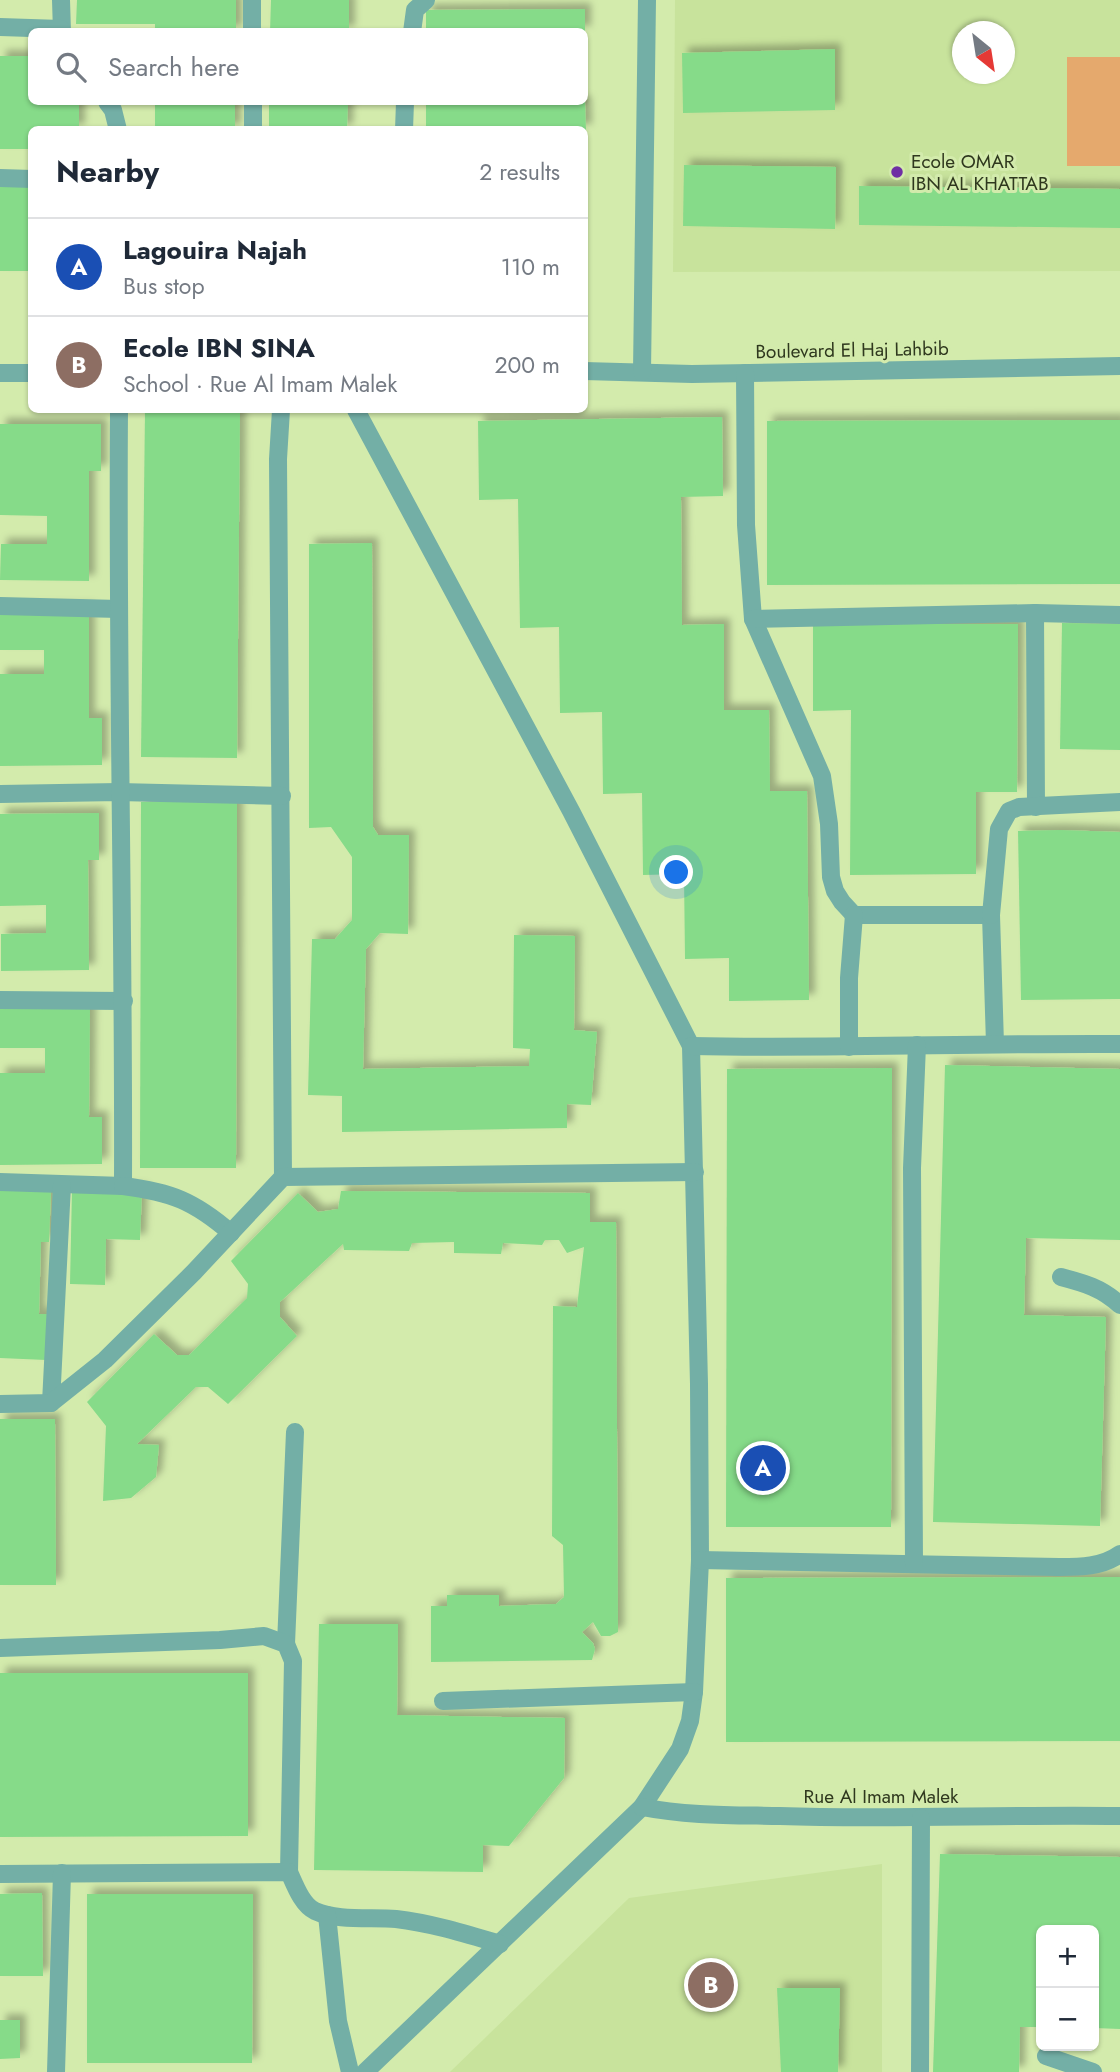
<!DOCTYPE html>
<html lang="en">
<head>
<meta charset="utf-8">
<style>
  :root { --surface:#fff; --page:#f6f6f7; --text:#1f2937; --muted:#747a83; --line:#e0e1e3; --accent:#6f2fa4 }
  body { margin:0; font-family:Jost,sans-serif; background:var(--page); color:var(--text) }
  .controls { position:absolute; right:21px; bottom:21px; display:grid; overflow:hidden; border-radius:10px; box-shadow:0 2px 5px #0004 }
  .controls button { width:63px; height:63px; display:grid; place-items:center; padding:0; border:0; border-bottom:2px solid var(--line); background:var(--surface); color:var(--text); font:35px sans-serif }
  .compass { position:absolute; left:952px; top:21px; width:63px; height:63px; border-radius:50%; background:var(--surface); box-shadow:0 2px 5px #0004; rotate:150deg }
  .you { position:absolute; left:677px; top:873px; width:24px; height:24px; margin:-18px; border:5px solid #fff; border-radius:50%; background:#1a73e8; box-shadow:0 0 0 10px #1a73e833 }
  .badge { display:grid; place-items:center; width:46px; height:46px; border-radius:50%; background:var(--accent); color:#fff; font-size:23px; font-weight:700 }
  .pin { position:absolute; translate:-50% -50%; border:4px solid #fff; box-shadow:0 2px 7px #0006 }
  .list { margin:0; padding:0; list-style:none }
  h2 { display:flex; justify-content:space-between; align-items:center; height:91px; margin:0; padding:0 28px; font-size:30px }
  h2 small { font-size:23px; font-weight:400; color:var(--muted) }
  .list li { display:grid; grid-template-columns:46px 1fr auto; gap:21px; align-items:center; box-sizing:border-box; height:98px; padding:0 28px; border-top:2px solid var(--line) }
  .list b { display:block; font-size:26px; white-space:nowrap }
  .list p { margin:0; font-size:23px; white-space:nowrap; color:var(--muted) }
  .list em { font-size:23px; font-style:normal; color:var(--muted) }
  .icon { flex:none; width:38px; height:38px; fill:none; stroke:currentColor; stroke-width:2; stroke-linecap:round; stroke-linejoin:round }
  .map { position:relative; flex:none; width:1120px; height:2072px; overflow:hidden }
  .search { position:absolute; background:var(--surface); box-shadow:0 2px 5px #0004; left:28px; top:28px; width:560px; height:77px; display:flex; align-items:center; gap:18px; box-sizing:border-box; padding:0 24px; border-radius:10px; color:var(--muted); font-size:26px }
  .panel { position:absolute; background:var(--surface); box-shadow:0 2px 5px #0004; left:28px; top:126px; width:560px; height:287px; border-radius:10px }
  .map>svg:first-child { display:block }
  .built { fill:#c8e39c; fill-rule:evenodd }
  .green { fill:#e5a96d }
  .building { fill:#86db89; filter:url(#shadow) }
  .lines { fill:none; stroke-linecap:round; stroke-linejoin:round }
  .minor { stroke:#73afa6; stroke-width:18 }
  .poi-dot { fill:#6f2fa4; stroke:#d3ebac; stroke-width:2.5 }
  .labels { text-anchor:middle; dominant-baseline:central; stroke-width:6; stroke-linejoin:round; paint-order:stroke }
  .poi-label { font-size:19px; fill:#2f381e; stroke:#d3ebac; text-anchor:start }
  .street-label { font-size:19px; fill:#2f381e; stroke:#d3ebac }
</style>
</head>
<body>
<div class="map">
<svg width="1120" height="2072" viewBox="0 0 1120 2072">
  <defs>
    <filter id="shadow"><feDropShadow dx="6" dy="-6" stdDeviation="3.5" flood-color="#0004"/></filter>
  </defs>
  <rect width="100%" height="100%" fill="#d3ebac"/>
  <g class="built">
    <path d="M675,0H1120V271L673,272ZM962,32H1004V74H962Z"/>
    <polygon points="882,1864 882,2072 450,2072 629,1898"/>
  </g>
  <rect class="green" x="1067" y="57" width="53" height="109"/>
  <g class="building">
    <polygon points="77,0 236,0 236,32 155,32 155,24 76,24"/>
    <polygon points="271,0 349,0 349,32 270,32"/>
    <polygon points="585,9 585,32 426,32 426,10"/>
    <polygon points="835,49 835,110 683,113 682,53"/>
    <polygon points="0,56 32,56 32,102 79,102 79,130 32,130 32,149 0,149"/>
    <rect x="155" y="102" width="80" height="28"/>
    <polygon points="269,102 348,102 347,130 269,130"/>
    <polygon points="426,102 585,102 586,130 426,130"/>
    <polygon points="684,165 836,167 835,229 683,226"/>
    <rect x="0" y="183" width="32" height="88"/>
    <polygon points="859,186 1120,189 1120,228 859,225"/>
    <polygon points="145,410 240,410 237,758 141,757"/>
    <polygon points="722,417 723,496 681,497 682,625 724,624 724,710 769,710 770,791 807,791 809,1000 729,1001 729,958 685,959 684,874 643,875 642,793 603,794 602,712 560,713 559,627 520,628 518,499 479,500 478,421"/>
    <polygon points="1120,420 1120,584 767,585 767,421"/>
    <polygon points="0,424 101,424 101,471 89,471 89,581 0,580 1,544 47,544 47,516 0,515"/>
    <polygon points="372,543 373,827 378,835 409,835 408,934 380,933 366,949 363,1069 529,1066 530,1049 513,1048 514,935 575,936 574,1030 597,1032 591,1105 567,1104 567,1128 342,1132 342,1096 308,1095 312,939 335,939 352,920 352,857 331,827 309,828 309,544"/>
    <polygon points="89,609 89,718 102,718 102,765 0,766 0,674 44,674 44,650 0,650 0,610"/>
    <polygon points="1062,623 1120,624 1120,750 1060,749"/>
    <polygon points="813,624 1018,624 1017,792 976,792 976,874 850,875 851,710 813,711"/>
    <polygon points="237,801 236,1168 140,1168 141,802"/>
    <polygon points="99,813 99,860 88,860 89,970 1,971 1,934 46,933 46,905 0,906 0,814"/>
    <polygon points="1059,830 1120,832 1120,999 1021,1000 1018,831"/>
    <polygon points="0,1008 90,1008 89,1117 102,1117 102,1164 0,1165 0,1073 45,1073 45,1048 0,1048"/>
    <polygon points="945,1065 1120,1069 1120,1240 1026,1238 1024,1315 1106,1317 1100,1526 933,1522"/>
    <polygon points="892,1068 891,1527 726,1527 727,1069"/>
    <polygon points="0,1188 51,1190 49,1242 41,1242 39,1314 48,1314 46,1360 0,1358"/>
    <polygon points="72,1189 142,1190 140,1240 106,1239 105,1285 70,1284"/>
    <polygon points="341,1191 590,1193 590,1222 616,1222 618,1632 610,1636 601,1636 593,1622 582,1632 593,1643 595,1649 592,1660 431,1662 431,1606 447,1606 447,1595 499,1595 499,1606 556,1604 564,1597 563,1545 552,1536 553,1306 577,1307 584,1247 567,1253 559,1240 545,1240 542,1245 503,1243 501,1254 454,1253 454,1242 412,1243 409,1251 344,1250 343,1244 280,1302 280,1317 297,1336 228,1404 208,1387 196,1387 137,1444 159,1445 156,1477 131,1498 103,1501 106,1426 87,1402 154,1334 177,1355 189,1355 247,1298 248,1284 231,1261 298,1193 318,1212 338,1209"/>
    <polygon points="0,1419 55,1419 56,1585 0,1585"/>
    <polygon points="1120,1577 1120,1741 726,1742 726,1578"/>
    <polygon points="319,1624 398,1624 397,1715 565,1718 564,1778 509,1846 483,1845 483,1872 314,1870"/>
    <polygon points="0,1673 248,1673 248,1836 0,1837"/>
    <polygon points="940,1854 1120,1857 1120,2029 1094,2028 1094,1930 1041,1930 1041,2027 1020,2027 1019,2072 933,2072"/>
    <polygon points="42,1893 43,1976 0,1976 0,1894"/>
    <polygon points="87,1894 253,1894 252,2063 87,2063"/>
    <polygon points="777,1988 840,1988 838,2072 781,2072"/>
    <polygon points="0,2020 20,2020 20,2058 0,2059"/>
  </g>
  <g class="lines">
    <g class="minor">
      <polyline points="61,0 62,32"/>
      <polyline points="252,0 252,32"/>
      <polyline points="0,27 61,29"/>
      <polyline points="412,32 415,10 426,0"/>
      <polyline points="107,102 113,110 118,130"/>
      <polyline points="253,102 253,130"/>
      <polyline points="404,130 405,102"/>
      <polyline points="0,178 32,179"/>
      <polyline points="584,371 692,374 1120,366"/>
      <polyline points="642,372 647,0"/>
      <polyline points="0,373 32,373"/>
      <polyline points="745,373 746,525 753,619 822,776 829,824 831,877 835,891 842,902 854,915 991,915 995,1044"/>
      <polyline points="281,410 278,459 283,1177"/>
      <polyline points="356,410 571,811 691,1046 699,1384 700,1560 694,1692 690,1721 680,1749 642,1807 365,2072"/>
      <polyline points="0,606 119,609"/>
      <polyline points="1035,613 1036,807"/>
      <polyline points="753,619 1035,613 1120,615"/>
      <polyline points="0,794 119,792 282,796"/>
      <polyline points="991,915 999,829 1009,811 1019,807 1120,802"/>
      <polyline points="0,1000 124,1001"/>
      <path d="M691,1046C834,1049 977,1043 1120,1044"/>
      <polyline points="849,1047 849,978 854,915"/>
      <path d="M0,1182L123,1186C124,927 117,668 119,410"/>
      <path d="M123,1186C171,1192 194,1201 231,1233"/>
      <path d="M1061,1277C1084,1283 1102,1288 1120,1305"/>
      <polyline points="51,1403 62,1185"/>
      <polyline points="0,1404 51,1403 105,1360 194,1272 283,1177 695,1172"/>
      <path d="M700,1560L1059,1567C1080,1567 1102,1567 1120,1554"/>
      <polyline points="914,1564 912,1168 917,1045"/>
      <polyline points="286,1644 295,1432"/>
      <polyline points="0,1648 220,1640 264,1636 286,1644 293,1661 289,1872"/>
      <polyline points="443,1701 694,1692"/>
      <path d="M642,1807C688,1816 734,1815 780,1816C893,1820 1007,1814 1120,1816"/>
      <path d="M0,1874L289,1872C295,1885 302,1905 315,1911C336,1921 372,1917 396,1919C431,1923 466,1934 500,1944"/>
      <polyline points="327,1915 338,2021 350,2072"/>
      <polyline points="1046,2056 1093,2072"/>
      <polyline points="56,2072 62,1873"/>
      <polyline points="920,2072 921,1818"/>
    </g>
  </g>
  <circle class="poi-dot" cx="897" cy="172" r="7"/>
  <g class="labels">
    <g class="poi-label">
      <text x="911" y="161">Ecole OMAR<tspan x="911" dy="22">IBN AL KHATTAB</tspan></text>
    </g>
    <g class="street-label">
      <text transform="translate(852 350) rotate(-1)">Boulevard El Haj Lahbib</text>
      <text x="881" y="1796">Rue Al Imam Malek</text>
    </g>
  </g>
</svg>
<div class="controls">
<button>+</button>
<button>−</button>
</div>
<svg class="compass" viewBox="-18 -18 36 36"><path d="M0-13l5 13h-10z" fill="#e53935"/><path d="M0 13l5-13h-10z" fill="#747a83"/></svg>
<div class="you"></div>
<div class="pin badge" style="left:763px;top:1468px;background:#1a4fb4">A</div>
<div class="pin badge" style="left:711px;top:1985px;background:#8d6e63">B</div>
<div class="search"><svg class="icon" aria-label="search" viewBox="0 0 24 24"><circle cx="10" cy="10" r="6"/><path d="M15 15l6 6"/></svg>Search here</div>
<section class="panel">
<h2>Nearby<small>2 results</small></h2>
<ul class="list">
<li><span class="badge" style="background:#1a4fb4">A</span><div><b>Lagouira Najah</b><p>Bus stop</p></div><em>110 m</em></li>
<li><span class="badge" style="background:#8d6e63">B</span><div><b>Ecole IBN SINA</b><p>School · Rue Al Imam Malek</p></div><em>200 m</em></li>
</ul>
</section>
</div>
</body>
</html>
